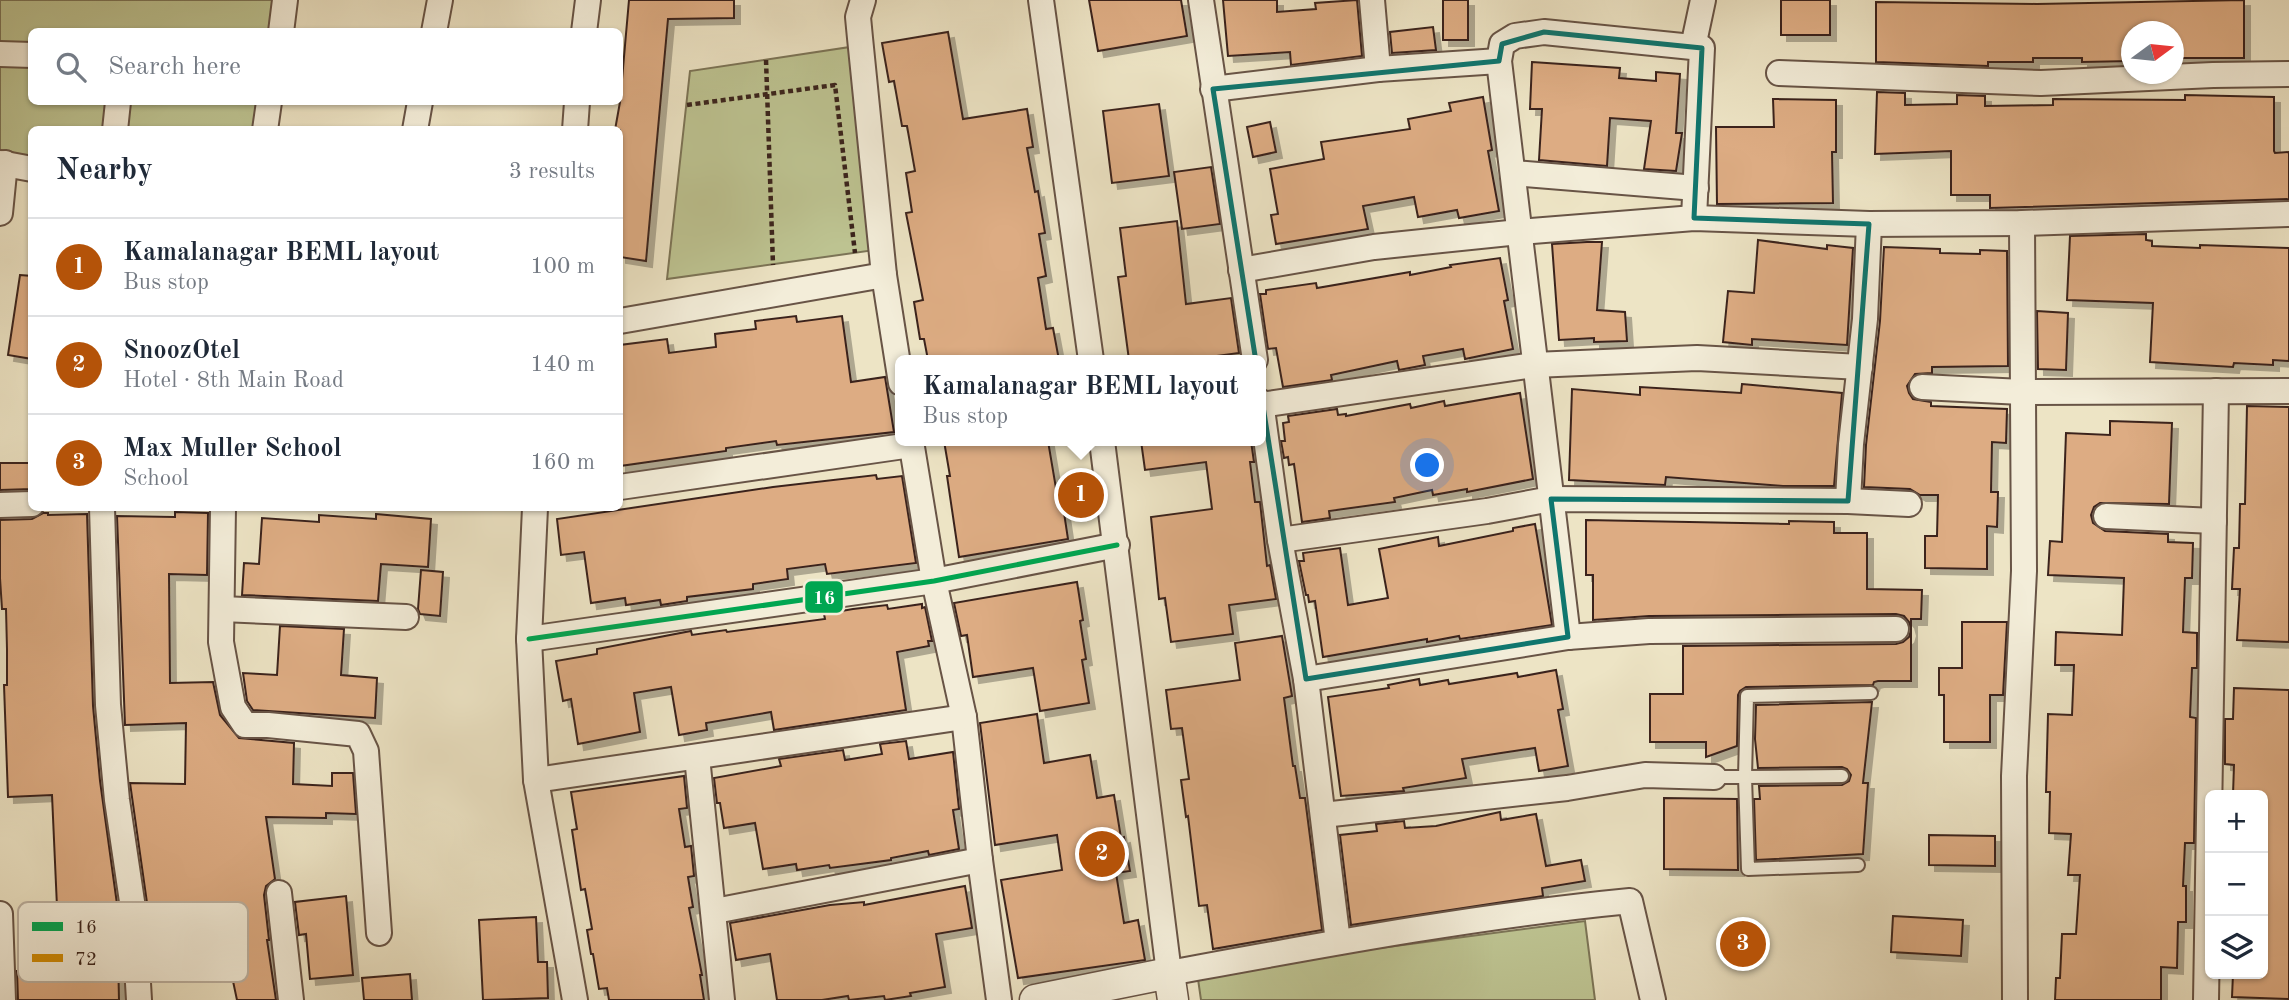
<!DOCTYPE html>
<html lang="en">
<head>
<meta charset="utf-8">
<style>
  :root { --surface:#fff; --page:#f6f6f7; --text:#1f2937; --muted:#747a83; --line:#e0e1e3; --accent:#b45309 }
  body { margin:0; font-family:"Old Standard TT",serif; background:var(--page); color:var(--text) }
  .controls { position:absolute; right:21px; bottom:21px; display:grid; overflow:hidden; border-radius:10px; box-shadow:0 2px 5px #0004 }
  .controls button { width:63px; height:63px; display:grid; place-items:center; padding:0; border:0; border-bottom:2px solid var(--line); background:var(--surface); color:var(--text); font:35px sans-serif }
  .compass { position:absolute; left:2121px; top:21px; width:63px; height:63px; border-radius:50%; background:var(--surface); box-shadow:0 2px 5px #0004; rotate:75deg }
  .you { position:absolute; left:1428px; top:466px; width:24px; height:24px; margin:-18px; border:5px solid #fff; border-radius:50%; background:#1a73e8; box-shadow:0 0 0 10px #1a73e833 }
  .badge { display:grid; place-items:center; width:46px; height:46px; border-radius:50%; background:var(--accent); color:#fff; font-size:23px; font-weight:700 }
  .pin { position:absolute; translate:-50% -50%; border:4px solid #fff; box-shadow:0 2px 7px #0006 }
  .popup { position:absolute; left:895px; top:355px; width:371px; height:91px; box-sizing:border-box; display:grid; place-content:center; border-radius:10px; background:var(--surface); filter:drop-shadow(0 2px 5px #0005); font-size:23px; white-space:nowrap; color:var(--muted) }
  .popup b { font-size:26px; color:var(--text) }
  .popup::after { content:''; position:absolute; left:50%; top:100%; margin-left:-14px; border:14px solid transparent; border-top-color:var(--surface) }
  .list { margin:0; padding:0; list-style:none }
  h2 { display:flex; justify-content:space-between; align-items:center; height:91px; margin:0; padding:0 28px; font-size:30px }
  h2 small { font-size:23px; font-weight:400; color:var(--muted) }
  .list li { display:grid; grid-template-columns:46px 1fr auto; gap:21px; align-items:center; box-sizing:border-box; height:98px; padding:0 28px; border-top:2px solid var(--line) }
  .list b { display:block; font-size:26px; white-space:nowrap }
  .list p { margin:0; font-size:23px; white-space:nowrap; color:var(--muted) }
  .list em { font-size:23px; font-style:normal; color:var(--muted) }
  .icon { flex:none; width:38px; height:38px; fill:none; stroke:currentColor; stroke-width:2; stroke-linecap:round; stroke-linejoin:round }
  .map { position:relative; flex:none; width:2289px; height:1000px; overflow:hidden }
  .search { position:absolute; background:var(--surface); box-shadow:0 2px 5px #0004; left:28px; top:28px; width:595px; height:77px; display:flex; align-items:center; gap:18px; box-sizing:border-box; padding:0 24px; border-radius:10px; color:var(--muted); font-size:26px }
  .panel { position:absolute; background:var(--surface); box-shadow:0 2px 5px #0004; left:28px; top:126px; width:595px; height:385px; border-radius:10px }
  .map>svg:first-child { display:block }
  .green { fill:#bdc391; stroke:#7c7456; stroke-width:2 }
  .building { fill:#ddac83; stroke:#3b241c; stroke-width:2; filter:url(#shadow) }
  .lines { fill:none; stroke-linecap:round; stroke-linejoin:round }
  .service-casing { stroke:#685446; stroke-width:16 }
  .minor-casing { stroke:#685446; stroke-width:28 }
  .tertiary-casing { stroke:#685446; stroke-width:33 }
  .path { stroke:#3b241c; stroke-width:4.5; stroke-dasharray:5 3.5; stroke-linecap:butt }
  .service { stroke:#f3edd9; stroke-width:12 }
  .minor { stroke:#f3edd9; stroke-width:24 }
  .tertiary { stroke:#f3edd9; stroke-width:30 }
  .bus-1-casing { stroke:#f3edd9; stroke-width:10 }
  .bus-1 { stroke:#00a651; stroke-width:5 }
  .marked { fill:none; stroke:#0f766e; stroke-width:5; stroke-linejoin:round }
  .key { fill:#f3edd9; stroke:#bcb1a0; stroke-width:2 }
  .key-label { font-size:19px; fill:#3b241c }
  .line-badge { stroke:#f3edd9; stroke-width:2.5 }
  .badge-label { font-size:19px; text-anchor:middle; font-weight:bold; fill:#fff }
</style>
</head>
<body>
<div class="map">
<svg width="2289" height="1000" viewBox="0 0 2289 1000">
  <defs>
    <filter id="shadow"><feDropShadow dx="6" dy="6" stdDeviation="0" flood-color="#0004"/></filter>
  </defs>
  <rect width="100%" height="100%" fill="#ede4c5"/>
  <filter id="stains"><feTurbulence type="fractalNoise" baseFrequency=".00286" numOctaves="4"/><feColorMatrix values="0 0 0 0 .2 0 0 0 0 .09 0 0 0 0 .02 0 0 0 .5 -.17"/></filter>
  <radialGradient id="worn" r=".72"><stop offset=".6" stop-color="#630" stop-opacity="0"/><stop offset="1" stop-color="#630" stop-opacity=".3"/></radialGradient>
  <g class="green">
    <polygon points="0,0 276,0 271,31 32,32 32,102 259,102 254,129 32,130 31,157 0,151"/>
    <polygon points="850,47 875,250 667,279 690,71"/>
    <polygon points="1585,921 1595,1000 1201,1000 1197,972"/>
  </g>
  <g class="building">
    <polygon points="629,0 734,0 734,18 668,19 646,261 620,257 620,130 615,130 620,102"/>
    <polygon points="1089,0 1181,0 1187,36 1098,51"/>
    <polygon points="1223,0 1277,0 1277,12 1316,9 1315,3 1357,0 1362,56 1291,65 1290,52 1228,56"/>
    <rect x="1443" y="0" width="25" height="40"/>
    <rect x="1781" y="0" width="49" height="35"/>
    <polygon points="2244,0 2244,58 2174,58 2174,32 2132,32 2132,61 2082,62 2082,58 2033,58 2033,62 1988,62 1988,66 1876,62 1876,2 2037,4"/>
    <polygon points="1433,27 1436,50 1392,53 1390,32"/>
    <polygon points="948,32 963,119 1027,109 1033,147 1027,148 1035,192 1038,191 1045,233 1039,234 1046,276 1038,278 1046,329 1053,328 1059,360 928,360 924,339 920,339 914,302 923,300 906,213 912,212 906,173 915,171 907,126 902,126 894,81 889,82 882,43"/>
    <polygon points="1532,62 1620,68 1619,78 1656,81 1656,72 1680,74 1676,133 1682,133 1676,171 1644,169 1651,121 1610,118 1607,166 1539,160 1542,109 1530,109"/>
    <polygon points="1877,92 1905,93 1905,105 1957,104 1957,95 1985,96 1985,106 2053,105 2053,99 2185,100 2185,95 2274,97 2274,151 2275,153 2289,152 2289,199 1990,208 1990,195 1951,195 1951,151 1875,154"/>
    <polygon points="1483,97 1492,150 1488,151 1499,211 1459,218 1457,210 1418,217 1414,197 1363,206 1368,229 1276,244 1271,215 1278,214 1270,169 1324,159 1321,142 1410,129 1408,119 1451,111 1449,103"/>
    <polygon points="1773,99 1836,100 1836,152 1832,152 1833,203 1717,204 1716,127 1774,127"/>
    <polygon points="1159,104 1169,176 1112,183 1103,111"/>
    <polygon points="1270,122 1276,152 1253,157 1247,127"/>
    <polygon points="1211,167 1220,224 1182,229 1174,172"/>
    <polygon points="1177,221 1186,304 1231,298 1239,353 1187,360 1129,360 1118,277 1126,276 1120,228"/>
    <polygon points="2146,234 2146,240 2152,241 2152,246 2200,248 2200,245 2289,248 2289,361 2273,360 2273,365 2234,363 2233,367 2150,362 2153,303 2067,300 2070,236"/>
    <polygon points="1758,240 1827,249 1827,245 1853,248 1847,345 1752,339 1752,345 1723,342 1728,291 1754,293"/>
    <polygon points="1587,242 1602,242 1597,310 1625,312 1627,341 1594,342 1594,338 1559,340 1552,244"/>
    <polygon points="1884,247 1940,249 1940,253 1980,254 1980,250 2007,251 2008,366 1932,367 1932,373 1915,374 1907,386 1909,393 1913,399 1931,402 1931,406 2007,409 2006,443 1992,442 1991,492 1998,492 1997,527 1987,526 1987,569 1925,568 1925,536 1937,536 1938,495 1920,495 1910,489 1864,487 1866,445 1880,321"/>
    <polygon points="1500,258 1508,300 1504,301 1513,349 1465,359 1463,349 1423,356 1425,365 1399,370 1397,361 1331,375 1332,380 1283,387 1276,348 1268,349 1260,294 1266,294 1266,290 1316,283 1317,288 1410,272 1410,275 1451,267 1450,265"/>
    <polygon points="20,275 32,276 32,359 8,355"/>
    <polygon points="2037,311 2068,313 2066,370 2038,369"/>
    <polygon points="796,316 797,322 842,316 851,382 885,377 894,432 777,445 776,441 726,448 726,451 620,466 620,345 667,339 669,353 716,347 715,334 756,329 755,321"/>
    <polygon points="1742,384 1842,393 1834,486 1783,486 1666,477 1665,485 1569,480 1572,389 1640,395 1640,387 1741,393"/>
    <polygon points="1520,393 1533,479 1467,492 1467,489 1433,495 1432,490 1394,498 1395,502 1329,511 1330,518 1302,522 1294,464 1289,465 1288,457 1284,458 1281,441 1285,441 1283,423 1289,422 1288,416 1337,409 1338,415 1346,414 1346,416 1410,404 1411,408 1444,401 1445,406"/>
    <polygon points="2247,406 2289,407 2289,642 2237,640 2240,589 2232,589 2234,548 2239,548 2240,504 2245,504"/>
    <polygon points="2110,421 2172,423 2169,504 2100,503 2094,507 2091,515 2093,523 2105,531 2168,534 2168,542 2193,543 2192,578 2185,578 2183,632 2197,633 2197,668 2192,668 2190,717 2196,718 2194,843 2185,843 2183,886 2186,886 2186,922 2178,922 2177,968 2161,967 2161,1000 2055,1000 2056,978 2060,978 2062,934 2076,934 2080,875 2068,875 2071,834 2049,833 2050,792 2046,792 2048,714 2072,715 2074,665 2055,665 2056,632 2122,635 2124,578 2048,575 2050,541 2062,542 2066,433 2110,435"/>
    <polygon points="944,441 1048,441 1059,506 1063,506 1068,539 959,557 947,476 950,476"/>
    <polygon points="1141,441 1251,441 1254,462 1250,462 1255,502 1260,502 1267,566 1270,565 1276,599 1229,605 1233,634 1171,642 1165,598 1159,599 1151,517 1212,509 1206,462 1145,470"/>
    <polygon points="0,463 32,463 32,489 0,490"/>
    <polygon points="876,475 877,479 902,476 916,563 827,574 825,564 787,569 788,579 753,584 753,589 687,597 687,601 661,605 660,600 626,605 625,598 591,603 584,552 561,555 557,519 773,487"/>
    <polygon points="175,512 208,513 207,575 169,574 170,683 213,682 220,715 239,738 294,743 293,784 332,786 332,773 353,773 356,814 326,813 326,818 266,817 275,879 266,886 264,895 269,940 267,940 276,1000 237,1000 226,948 161,957 154,903 147,903 130,783 185,784 186,723 125,725 117,516 175,517"/>
    <polygon points="43,513 48,513 48,515 87,514 93,706 100,781 117,904 119,1000 18,1000 17,971 72,969 70,906 57,907 52,795 8,797 4,685 7,685 7,649 6,609 2,609 0,578 0,520 32,519"/>
    <polygon points="376,514 431,519 428,567 381,564 378,601 242,595 244,563 259,564 262,518 319,522 319,515 376,519"/>
    <polygon points="1586,520 1789,524 1789,521 1834,522 1834,533 1867,533 1867,589 1922,590 1921,619 1911,619 1911,681 1878,681 1874,682 1873,685 1746,687 1740,691 1738,695 1737,746 1706,757 1706,742 1650,742 1650,694 1683,694 1683,646 1896,644 1903,642 1909,637 1911,630 1909,622 1904,616 1896,614 1649,616 1593,620 1593,575 1586,575"/>
    <polygon points="1535,524 1552,625 1460,639 1459,636 1427,642 1427,639 1323,657 1315,601 1309,602 1308,595 1306,595 1299,561 1304,561 1303,553 1340,548 1348,605 1388,598 1379,549 1438,537 1439,546 1513,531 1513,528"/>
    <polygon points="421,570 443,572 440,616 420,614 418,609"/>
    <polygon points="1077,582 1083,620 1080,621 1086,659 1082,660 1089,703 1040,711 1033,668 973,677 967,635 961,636 954,603"/>
    <polygon points="922,604 922,608 925,607 932,641 928,641 929,646 897,652 906,710 774,730 771,712 706,723 707,730 679,735 671,687 634,693 640,732 578,744 571,699 563,701 556,661 597,654 597,649 691,631 692,635 726,630 727,632 825,619 824,614 853,609 887,605 888,609"/>
    <polygon points="1962,622 2007,622 2003,695 1990,695 1990,742 1944,742 1944,695 1939,695 1939,668 1962,668"/>
    <polygon points="280,626 344,629 341,675 377,678 375,718 253,710 247,701 243,673 277,675"/>
    <polygon points="1282,636 1292,696 1284,698 1293,766 1295,766 1300,798 1305,798 1322,930 1213,949 1207,905 1199,906 1188,816 1186,817 1181,780 1189,779 1182,728 1171,729 1166,690 1240,680 1235,643"/>
    <polygon points="1556,670 1563,709 1558,710 1568,766 1539,771 1535,748 1501,753 1462,759 1466,778 1403,788 1404,791 1341,796 1328,697 1389,688 1388,685 1419,679 1420,685 1448,680 1449,684 1517,673 1518,677"/>
    <polygon points="2234,688 2289,690 2289,999 2232,997 2233,974 2263,974 2263,795 2233,795 2234,765 2225,764 2225,719 2233,719"/>
    <polygon points="1872,702 1863,783 1868,783 1863,854 1756,860 1754,799 1760,799 1759,786 1842,785 1849,781 1851,775 1847,769 1842,767 1758,768 1755,739 1756,705"/>
    <polygon points="1037,714 1044,763 1090,755 1097,798 1114,795 1121,838 1124,837 1130,871 1116,873 1124,923 1138,920 1145,960 1018,978 1001,880 1062,870 1057,835 995,845 980,723"/>
    <polygon points="906,741 909,759 953,752 959,809 953,810 959,849 929,855 928,851 891,858 891,860 830,868 829,865 797,870 796,864 763,869 755,823 724,828 720,803 717,803 714,778 781,766 779,759 843,750 845,760 882,754 880,744"/>
    <polygon points="684,776 687,808 679,809 685,847 691,846 694,876 688,877 693,907 689,908 702,975 700,975 704,1000 609,1000 607,988 599,989 593,954 591,954 587,930 592,929 585,889 581,890 572,830 577,829 571,792"/>
    <polygon points="1664,798 1737,799 1738,870 1664,869"/>
    <polygon points="1500,812 1501,820 1536,814 1546,866 1581,860 1585,881 1542,888 1543,896 1351,925 1340,835 1377,831 1376,824 1404,821 1405,828 1436,826"/>
    <polygon points="1929,835 1995,836 1995,866 1929,865"/>
    <polygon points="965,886 972,928 936,934 945,987 910,993 911,996 885,1000 884,996 849,1000 848,996 822,1000 777,1000 770,954 736,960 730,923 830,905 864,902 864,905"/>
    <polygon points="346,896 353,975 310,979 306,934 299,935 295,902"/>
    <polygon points="1893,916 1963,920 1961,956 1891,952"/>
    <polygon points="536,917 538,962 547,962 548,998 483,1000 479,920"/>
    <polygon points="410,974 412,1000 364,1000 362,978"/>
  </g>
  <g class="lines">
    <g class="service-casing">
      <g id="service">
        <polyline points="1842,776 1745,777 1748,869 1858,865"/>
        <polyline points="1714,777 1745,777 1747,696 1871,693"/>
      </g>
    </g>
    <g class="minor-casing">
      <g id="minor">
        <polyline points="863,0 858,17 860,38 884,275 901,383"/>
        <polyline points="1041,0 1091,360"/>
        <polyline points="1201,0 1255,360"/>
        <polyline points="1372,0 1378,69"/>
        <polyline points="281,32 285,0"/>
        <polyline points="434,32 440,0"/>
        <polyline points="584,32 588,0"/>
        <polyline points="1693,47 1703,0"/>
        <polyline points="0,54 32,55"/>
        <polyline points="1779,73 2041,83 2213,75 2289,74"/>
        <polyline points="1213,89 1378,69 1499,61"/>
        <polyline points="115,130 118,102"/>
        <polyline points="265,130 269,102"/>
        <polyline points="415,130 420,102"/>
        <polyline points="575,130 577,102"/>
        <polyline points="0,163 32,169"/>
        <polyline points="1513,173 1696,188"/>
        <polyline points="0,213 5,163"/>
        <polyline points="1241,270 1374,247 1519,232 1694,218 1869,224 2022,223 2289,214"/>
        <polyline points="620,321 884,275"/>
        <polyline points="1922,387 2022,392 2289,391"/>
        <polyline points="1261,402 1280,540 1306,679 1338,942"/>
        <polyline points="1261,405 1534,365 1697,358 1860,367"/>
        <polyline points="911,441 934,581 964,717 980,860 999,1000"/>
        <path d="M1102,441L1169,973C1322,945 1475,916 1630,901L1653,1000"/>
        <polyline points="620,487 911,445"/>
        <polyline points="1848,501 1909,504"/>
        <polyline points="0,505 32,504"/>
        <polyline points="102,508 108,705 117,800 134,915 139,1000"/>
        <polyline points="223,508 221,642 233,707 245,725 268,725 358,734 366,751 379,933"/>
        <polyline points="535,508 529,639 536,780 575,1000"/>
        <polyline points="2106,516 2214,521"/>
        <polyline points="1280,540 1487,511 1551,499 1848,501 1851,444 1865,319 1869,224"/>
        <polyline points="222,609 406,617"/>
        <polyline points="1568,637 1499,61 1502,44 1515,36 1544,32 1702,48 1694,218"/>
        <polyline points="529,639 934,581 1117,545"/>
        <polyline points="1306,679 1568,637 1649,631 1896,629"/>
        <polyline points="697,757 722,1000"/>
        <polyline points="536,780 964,717"/>
        <polyline points="1323,815 1567,788 1645,775 1714,777"/>
        <polyline points="279,893 291,1000"/>
        <polyline points="715,911 980,860"/>
        <polyline points="0,914 3,1000"/>
        <polyline points="2015,1000 2014,776 2024,571 2022,223"/>
        <polyline points="2206,1000 2216,391"/>
      </g>
    </g>
    <g class="tertiary-casing">
      <polyline id="tertiary" points="1035,1000 1169,973 1173,1000"/>
    </g>
    <g class="path">
      <polyline points="766,60 773,265"/>
      <polyline points="687,105 835,85 855,253"/>
    </g>
    <use href="#service" class="service"/>
    <use href="#minor" class="minor"/>
    <use href="#tertiary" class="tertiary"/>
    <g class="bus-1-casing">
      <polyline id="bus-1" points="529,639 934,581 1117,545"/>
    </g>
    <use href="#bus-1" class="bus-1"/>
  </g>
  <path class="marked" d="M1544,32L1702,48L1694,218L1869,224L1848,501L1551,499L1568,637L1306,679L1213,89L1499,61L1502,44Z"/>
  <rect x="18" y="902" width="230" height="80" rx="10" class="key"/>
  <rect x="32" y="922" width="31" height="9" fill="#00a651"/>
  <rect x="32" y="954" width="31" height="8" fill="#d18c06"/>
  <g class="key-label">
    <text x="75" y="933">16</text>
    <text x="75" y="965">72</text>
  </g>
  <rect class="line-badge" x="804" y="580" width="40" height="34" rx="7" fill="#00a651"/>
  <g class="badge-label">
    <text x="824" y="604">16</text>
  </g>
  <rect width="100%" height="100%" filter="url(#stains)"/>
  <rect width="100%" height="100%" fill="url(#worn)"/>
</svg>
<div class="controls">
<button>+</button>
<button>−</button>
<button><svg class="icon" aria-label="layers" viewBox="0 0 24 24"><path d="M12 4l9 5-9 5-9-5zM3 14l9 5 9-5"/></svg></button>
</div>
<svg class="compass" viewBox="-18 -18 36 36"><path d="M0-13l5 13h-10z" fill="#e53935"/><path d="M0 13l5-13h-10z" fill="#747a83"/></svg>
<div class="you"></div>
<div class="pin badge" style="left:1081px;top:495px">1</div>
<div class="popup"><b>Kamalanagar BEML layout</b>Bus stop</div>
<div class="pin badge" style="left:1102px;top:854px">2</div>
<div class="pin badge" style="left:1743px;top:944px">3</div>
<div class="search"><svg class="icon" aria-label="search" viewBox="0 0 24 24"><circle cx="10" cy="10" r="6"/><path d="M15 15l6 6"/></svg>Search here</div>
<section class="panel">
<h2>Nearby<small>3 results</small></h2>
<ul class="list">
<li><span class="badge">1</span><div><b>Kamalanagar BEML layout</b><p>Bus stop</p></div><em>100 m</em></li>
<li><span class="badge">2</span><div><b>SnoozOtel</b><p>Hotel · 8th Main Road</p></div><em>140 m</em></li>
<li><span class="badge">3</span><div><b>Max Muller School</b><p>School</p></div><em>160 m</em></li>
</ul>
</section>
</div>
</body>
</html>
